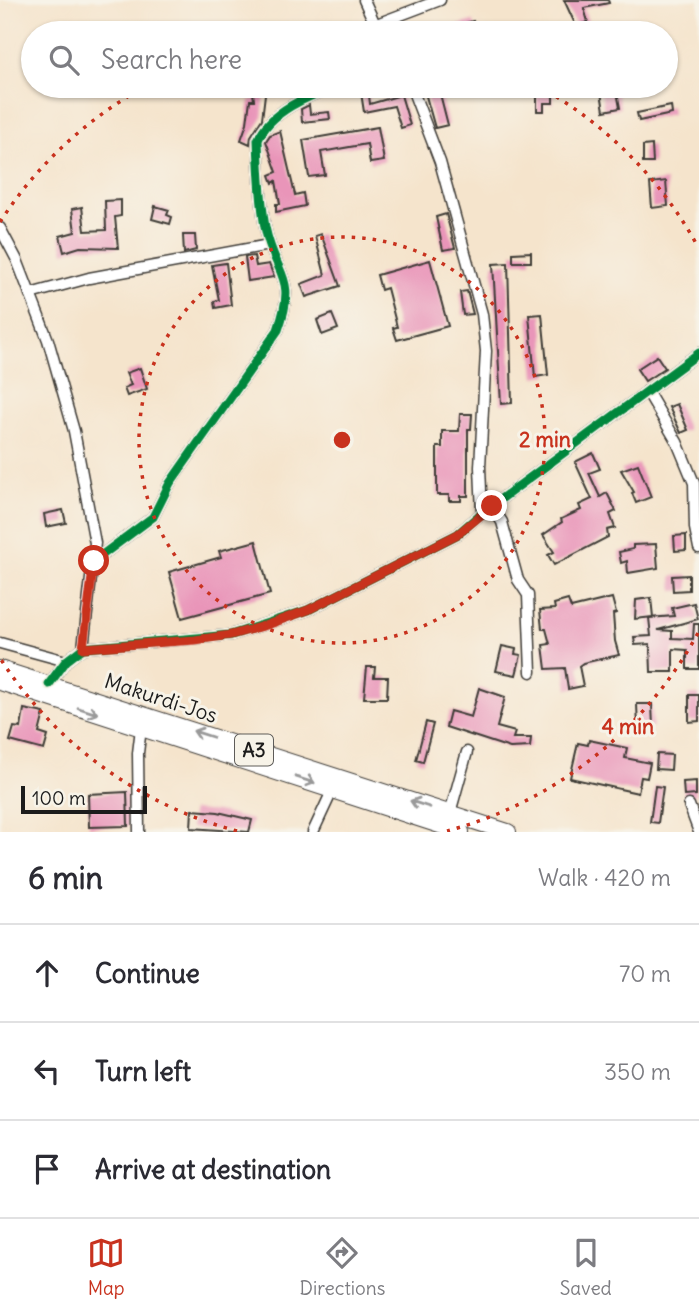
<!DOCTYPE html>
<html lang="en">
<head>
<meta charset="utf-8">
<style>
  :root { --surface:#fff; --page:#f7f7f7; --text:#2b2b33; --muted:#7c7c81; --line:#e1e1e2; --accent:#c8321e }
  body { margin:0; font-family:Delius,sans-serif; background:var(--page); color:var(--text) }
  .scale { position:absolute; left:21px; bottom:18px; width:126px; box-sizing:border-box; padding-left:7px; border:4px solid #1c1c1c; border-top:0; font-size:19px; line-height:24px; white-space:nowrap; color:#1c1c1c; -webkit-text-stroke:5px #f7f3e8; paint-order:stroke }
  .stop { position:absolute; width:21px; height:21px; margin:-16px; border:5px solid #c8321e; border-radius:50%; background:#fff }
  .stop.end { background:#c8321e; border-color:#fff; box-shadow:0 2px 7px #0008 }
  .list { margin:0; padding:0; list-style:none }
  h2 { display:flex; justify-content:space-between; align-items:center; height:91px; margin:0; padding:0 28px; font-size:30px }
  h2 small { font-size:23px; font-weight:400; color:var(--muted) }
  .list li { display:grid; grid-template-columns:46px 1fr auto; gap:21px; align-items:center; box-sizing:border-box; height:98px; padding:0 28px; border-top:2px solid var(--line) }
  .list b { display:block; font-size:26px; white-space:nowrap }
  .list em { font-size:23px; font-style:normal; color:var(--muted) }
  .icon { flex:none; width:38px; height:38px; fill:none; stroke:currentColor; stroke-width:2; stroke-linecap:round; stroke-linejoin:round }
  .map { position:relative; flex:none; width:699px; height:832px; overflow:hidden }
  .search { position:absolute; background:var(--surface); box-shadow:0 2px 5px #0004; left:21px; right:21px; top:21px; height:77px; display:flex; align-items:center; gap:18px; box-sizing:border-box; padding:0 24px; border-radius:38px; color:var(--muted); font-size:26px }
  .sheet { height:385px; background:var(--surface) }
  nav { display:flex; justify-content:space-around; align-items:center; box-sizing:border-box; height:98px; border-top:2px solid var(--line); background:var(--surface); font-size:19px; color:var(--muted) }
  nav a { display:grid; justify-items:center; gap:4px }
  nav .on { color:var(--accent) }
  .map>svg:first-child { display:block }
  .building { fill:#e995b9 }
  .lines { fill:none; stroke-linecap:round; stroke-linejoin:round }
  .minor-casing { stroke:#3d3a36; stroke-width:13 }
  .highway-casing { stroke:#3d3a36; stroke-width:18 }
  .minor { stroke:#fff; stroke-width:10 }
  .highway { stroke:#fff; stroke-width:16 }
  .cycleway-casing { stroke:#f7f3e8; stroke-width:13 }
  .cycleway { stroke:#00873e; stroke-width:9 }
  .oneway { stroke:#999 }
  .route { stroke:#c8321e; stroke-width:9 }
  .ring { fill:none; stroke:#c8321e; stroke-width:3.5; stroke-dasharray:3.5 7 }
  .labels { text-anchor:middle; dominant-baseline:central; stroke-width:6; stroke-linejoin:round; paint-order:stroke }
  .shield { fill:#f7f3e8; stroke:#5e5c59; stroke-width:2 }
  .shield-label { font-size:19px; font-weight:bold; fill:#1c1c1c }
  .street-label { font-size:21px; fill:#1c1c1c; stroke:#f7f3e8 }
  .centre { fill:#c8321e; stroke:#f7f3e8; stroke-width:3.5 }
  .ring-label { font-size:21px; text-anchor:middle; font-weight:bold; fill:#c8321e; stroke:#f7f3e8; stroke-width:6; stroke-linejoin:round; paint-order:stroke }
</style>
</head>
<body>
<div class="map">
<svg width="699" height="832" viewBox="0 0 699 832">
  <rect width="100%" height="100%" fill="#f7f3e8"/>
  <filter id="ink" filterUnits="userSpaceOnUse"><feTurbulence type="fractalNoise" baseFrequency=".0143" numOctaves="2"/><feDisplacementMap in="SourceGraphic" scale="14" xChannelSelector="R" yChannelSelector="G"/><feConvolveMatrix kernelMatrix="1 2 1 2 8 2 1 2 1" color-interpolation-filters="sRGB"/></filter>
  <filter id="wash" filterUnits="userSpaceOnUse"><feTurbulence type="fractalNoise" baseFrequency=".00686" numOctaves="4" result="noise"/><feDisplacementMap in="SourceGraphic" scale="28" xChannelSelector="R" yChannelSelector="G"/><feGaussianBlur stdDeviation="1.57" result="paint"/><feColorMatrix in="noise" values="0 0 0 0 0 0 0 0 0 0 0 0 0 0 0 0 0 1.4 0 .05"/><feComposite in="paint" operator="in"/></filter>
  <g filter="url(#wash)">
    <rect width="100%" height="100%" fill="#f5e4cc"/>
    <g id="blocks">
      <g class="building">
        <polygon points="564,0 608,0 609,3 584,8 588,22 576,26"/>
        <polygon points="473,21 478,33 457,33 456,26"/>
        <polygon points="252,86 266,86 262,119 251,136 250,144 241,140 247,123 250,100 254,100"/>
        <polygon points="360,86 368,86 370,104 401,95 410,125 401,128 394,106 364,112"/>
        <polygon points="438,86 448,125 435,128 424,89"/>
        <polygon points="600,86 616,86 620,108 604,111"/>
        <polygon points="553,95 553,103 544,103 544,111 537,111 537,96"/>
        <polygon points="309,105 310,114 329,112 330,119 302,122 301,109"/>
        <polygon points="671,106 672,114 639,121 637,113"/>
        <polygon points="378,127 384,161 370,163 367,144 321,152 325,175 309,177 303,140"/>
        <polygon points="280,131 295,195 303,193 305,206 276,212 276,204 280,204 276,181 273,183 270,175 277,172 266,141 270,135"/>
        <polygon points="652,145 653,163 643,163 643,146"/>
        <polygon points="666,181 668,206 652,208 650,183"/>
        <polygon points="121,200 121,216 115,217 118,248 80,247 64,252 60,236 75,232 72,209 82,207 85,231 106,230 105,201"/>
        <polygon points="155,206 169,210 167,215 172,217 170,224 152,219"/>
        <polygon points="446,214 455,248 443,250 436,217"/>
        <polygon points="321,234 340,286 306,297 301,284 325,275 315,236"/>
        <polygon points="183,235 195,235 196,250 184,253"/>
        <polygon points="531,252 531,262 513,262 513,253"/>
        <polygon points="254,256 256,266 269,264 274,277 248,281 245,257"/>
        <polygon points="430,260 448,326 397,340 393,328 397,327 387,288 381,290 377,275"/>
        <polygon points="226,263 231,305 215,308 214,301 219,300 212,265"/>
        <polygon points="508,263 512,403 501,404 493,264"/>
        <polygon points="467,291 473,314 463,315 460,292"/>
        <polygon points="332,314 338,329 322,335 317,320"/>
        <polygon points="542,314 548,375 535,377 529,315"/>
        <polygon points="657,356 665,368 645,381 637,369"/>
        <polygon points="140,368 147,389 127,396 124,388 131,385 126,373"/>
        <polygon points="677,404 688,430 681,433 669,407"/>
        <polygon points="460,414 472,414 471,429 468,429 468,496 461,496 461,501 449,501 449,495 437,495 437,447 442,447 442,431 459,431"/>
        <polygon points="593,453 600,469 589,473 600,497 607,493 616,511 610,514 615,528 607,530 608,537 554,565 548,555 554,552 543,535 562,522 561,519 581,510 579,505 592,499 575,462"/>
        <polygon points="638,464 651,497 636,503 632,493 634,492 621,470"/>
        <polygon points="63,510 66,523 46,527 44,514"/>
        <polygon points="686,535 686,550 675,551 674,536"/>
        <polygon points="256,541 270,594 182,618 169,572 221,557 219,551"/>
        <polygon points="656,544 658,568 628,573 627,561 621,563 619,552 633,549 633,545"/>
        <polygon points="689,575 689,590 673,591 672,576"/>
        <polygon points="612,598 616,613 613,614 615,641 619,655 583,663 579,666 583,686 568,689 565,668 546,669 543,645 550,644 546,629 542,629 540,610 555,609 554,604 568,600 571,608"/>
        <polygon points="651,598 653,617 635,619 636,600"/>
        <polygon points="694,603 698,619 658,630 672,631 672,638 693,639 694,624 699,624 699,669 687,669 687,650 673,649 673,672 651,672 650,644 635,645 634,637 651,636 649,618 674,616 672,608"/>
        <polygon points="502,646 516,649 515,654 521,655 516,675 496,671"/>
        <polygon points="367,667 375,667 374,677 388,677 387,698 364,698"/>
        <polygon points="479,688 505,697 497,727 515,732 513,738 531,738 530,747 510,748 446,727 450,711 471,717"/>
        <polygon points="689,695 699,695 699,721 689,722"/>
        <polygon points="637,704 652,704 653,727 638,727"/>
        <polygon points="24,709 44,713 39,733 48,736 44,750 10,741 14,727 21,728"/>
        <polygon points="426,722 433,724 423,762 416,760"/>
        <polygon points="589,740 627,748 625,758 650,763 647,778 641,777 638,793 570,778 578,743 588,745"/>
        <polygon points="657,754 672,755 671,770 656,769"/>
        <polygon points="696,781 696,795 684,796 683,782"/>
        <polygon points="655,786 663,787 658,823 650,822"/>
        <polygon points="127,792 128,826 89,827 88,794"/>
        <polygon points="192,810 218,812 252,820 249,832 191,828"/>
      </g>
    </g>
  </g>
  <g filter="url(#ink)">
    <use href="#blocks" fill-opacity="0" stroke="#3d3a36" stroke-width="2"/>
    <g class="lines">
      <g class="minor-casing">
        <g id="minor">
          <polyline points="364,0 379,33"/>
          <polyline points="374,25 440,0"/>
          <polyline points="411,86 440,162 482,314 486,351 480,467 482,513"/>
          <polyline points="0,228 17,260 48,340 74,431 95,543 83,648"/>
          <polyline points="30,294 89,278 269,245"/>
          <polyline points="647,391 677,442 694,483 695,528 699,548"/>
          <polyline points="492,506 502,522 518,580 528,595 531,672"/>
          <path d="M94,561L153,517L170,483L278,330C298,274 275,277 265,227C260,198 259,169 258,140C270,111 308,96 336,86"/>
          <polyline points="0,643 66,661"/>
          <polyline points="49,684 66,661 83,648 231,635 308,610 458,534 482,513 699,353"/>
          <polyline points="689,805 699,832"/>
          <polyline points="450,813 467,752"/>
          <polyline points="139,832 138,753 141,728"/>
          <polyline points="313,832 333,789"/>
        </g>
      </g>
      <g class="highway-casing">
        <g id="highway">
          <polyline points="0,669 508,832"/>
          <polyline points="0,682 461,832"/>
        </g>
      </g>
      <use href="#minor" class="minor"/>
      <use href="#highway" class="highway"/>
      <g class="cycleway-casing">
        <g id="cycleway">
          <path d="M94,561L153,517L170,483L278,330C298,274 275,277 265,227C260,198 259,169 258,140C270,111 308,96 336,86"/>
          <polyline points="49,684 66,661 83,648 231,635 308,610 458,534 482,513 699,353"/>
        </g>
      </g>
      <use href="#cycleway" class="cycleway"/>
    </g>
    <defs><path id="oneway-shaft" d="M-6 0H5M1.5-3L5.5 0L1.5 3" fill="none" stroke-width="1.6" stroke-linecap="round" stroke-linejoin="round" transform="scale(1.75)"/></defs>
    <g class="oneway">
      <use href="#oneway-shaft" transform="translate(88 711) rotate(18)"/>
      <use href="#oneway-shaft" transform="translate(203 734) rotate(-162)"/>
      <use href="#oneway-shaft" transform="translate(305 780) rotate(18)"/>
      <use href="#oneway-shaft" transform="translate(420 804) rotate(-162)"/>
    </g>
  </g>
  <g class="lines" filter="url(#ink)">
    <polyline class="route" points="94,561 83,648 195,640 231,635 267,625 308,610 458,534 492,506"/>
  </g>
  <g class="ring">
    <circle cx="342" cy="440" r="203"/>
    <path d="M698 633A405 405 0 0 1 447 831M237 831A405 405 0 0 1 0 658M0 222A405 405 0 0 1 146 86M538 86A405 405 0 0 1 698 247"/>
  </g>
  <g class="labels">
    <rect class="shield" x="235" y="734.5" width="38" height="31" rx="5"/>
    <g class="shield-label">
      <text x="254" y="750">A3</text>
    </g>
    <g class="street-label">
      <text transform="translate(161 698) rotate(18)">Makurdi-Jos</text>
    </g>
  </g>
  <circle cx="342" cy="440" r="10" class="centre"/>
  <g class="ring-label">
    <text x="545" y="447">2 min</text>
    <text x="628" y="734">4 min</text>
  </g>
</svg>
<div class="scale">100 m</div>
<div class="stop" style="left:94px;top:561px"></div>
<div class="stop end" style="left:492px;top:506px"></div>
<div class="search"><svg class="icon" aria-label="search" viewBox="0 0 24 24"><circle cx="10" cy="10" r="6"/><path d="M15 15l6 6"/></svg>Search here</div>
</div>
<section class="sheet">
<h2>6 min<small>Walk · 420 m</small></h2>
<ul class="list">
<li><svg class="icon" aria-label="ahead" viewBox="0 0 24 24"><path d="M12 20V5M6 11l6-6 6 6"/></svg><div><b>Continue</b></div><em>70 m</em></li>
<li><svg class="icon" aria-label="left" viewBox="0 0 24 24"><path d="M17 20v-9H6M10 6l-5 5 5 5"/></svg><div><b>Turn left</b></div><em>350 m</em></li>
<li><svg class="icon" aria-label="arrive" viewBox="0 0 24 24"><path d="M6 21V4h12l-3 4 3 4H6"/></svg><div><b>Arrive at destination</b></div></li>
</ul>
</section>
<nav>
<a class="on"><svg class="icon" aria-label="map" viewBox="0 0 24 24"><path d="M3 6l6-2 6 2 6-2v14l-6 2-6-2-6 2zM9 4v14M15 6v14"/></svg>Map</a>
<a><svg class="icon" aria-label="directions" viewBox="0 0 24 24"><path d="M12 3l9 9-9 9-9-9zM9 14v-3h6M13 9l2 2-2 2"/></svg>Directions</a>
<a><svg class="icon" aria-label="saved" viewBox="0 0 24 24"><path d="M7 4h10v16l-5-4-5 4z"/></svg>Saved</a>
</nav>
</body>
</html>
